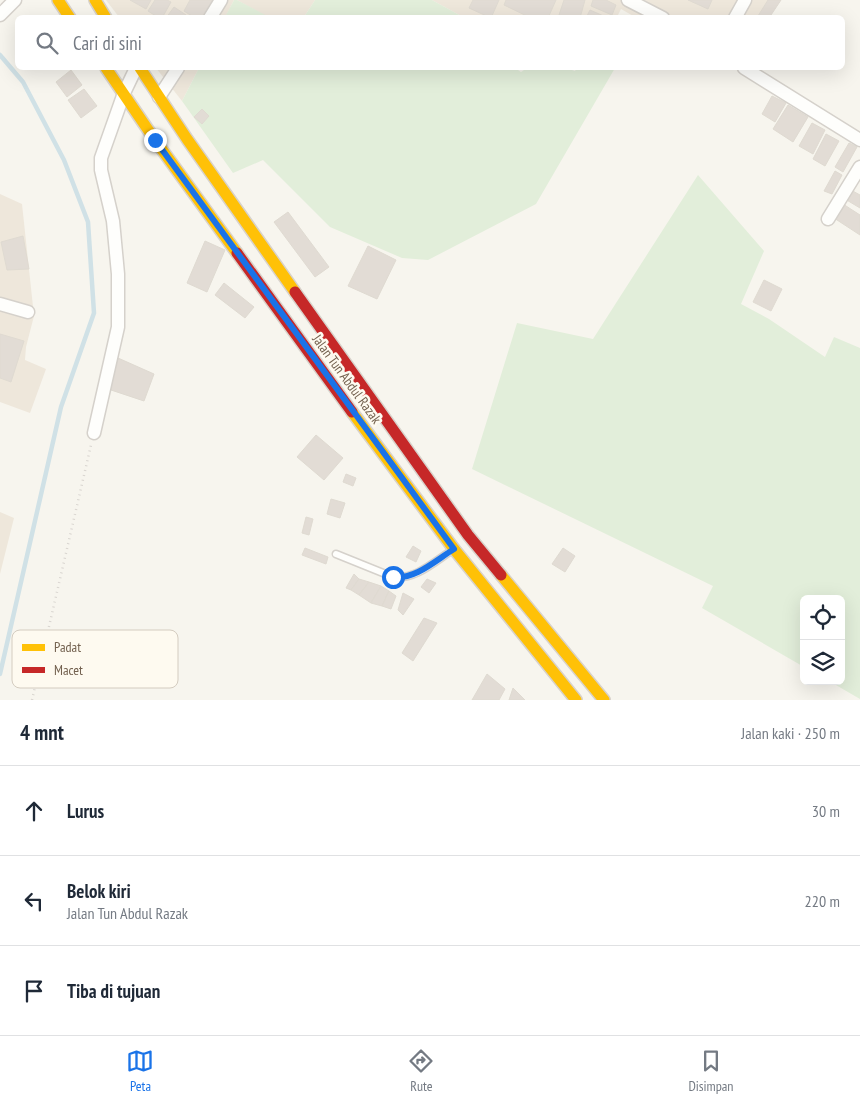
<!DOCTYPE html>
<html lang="id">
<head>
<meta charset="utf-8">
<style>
  :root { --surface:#fff; --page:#f2f2f3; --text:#1f2937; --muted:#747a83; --line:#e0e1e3; --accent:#1a73e8 }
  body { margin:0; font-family:"PT Sans Narrow",sans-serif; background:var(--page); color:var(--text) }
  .controls { position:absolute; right:15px; bottom:15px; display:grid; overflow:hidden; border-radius:8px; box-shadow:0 5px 20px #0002 }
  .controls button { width:45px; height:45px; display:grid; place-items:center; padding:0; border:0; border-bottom:1px solid var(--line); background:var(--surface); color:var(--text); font:25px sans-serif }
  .stop { position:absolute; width:15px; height:15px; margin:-11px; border:4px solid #1a73e8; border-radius:50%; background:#fff }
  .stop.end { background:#1a73e8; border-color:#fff; box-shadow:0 1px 5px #0008 }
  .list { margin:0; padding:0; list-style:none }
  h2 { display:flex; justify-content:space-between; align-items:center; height:65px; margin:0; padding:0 20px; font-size:21px }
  h2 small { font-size:16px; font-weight:400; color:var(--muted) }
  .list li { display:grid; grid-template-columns:32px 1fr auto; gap:15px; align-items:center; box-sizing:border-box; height:90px; padding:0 20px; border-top:1px solid var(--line) }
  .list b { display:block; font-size:19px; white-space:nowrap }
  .list p { margin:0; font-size:16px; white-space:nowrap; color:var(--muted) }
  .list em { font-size:16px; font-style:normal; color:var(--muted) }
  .icon { flex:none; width:28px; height:28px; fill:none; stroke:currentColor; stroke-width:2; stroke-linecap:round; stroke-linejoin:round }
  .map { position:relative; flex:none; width:860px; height:700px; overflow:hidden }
  .search { position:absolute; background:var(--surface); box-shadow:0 5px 20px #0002; left:15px; right:15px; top:15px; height:55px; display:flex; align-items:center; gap:12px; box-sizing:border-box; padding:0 18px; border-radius:8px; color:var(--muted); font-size:19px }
  .sheet { height:335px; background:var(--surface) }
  nav { display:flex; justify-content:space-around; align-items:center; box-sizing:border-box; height:70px; border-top:1px solid var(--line); background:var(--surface); font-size:14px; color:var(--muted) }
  nav a { display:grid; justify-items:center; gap:2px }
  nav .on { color:var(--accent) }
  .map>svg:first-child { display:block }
  .residential { fill:#eee7db }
  .green { fill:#e2eeda }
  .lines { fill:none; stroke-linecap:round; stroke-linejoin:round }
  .stream { stroke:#d0e1e6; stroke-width:4.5 }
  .building { fill:#e2dcd5; stroke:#dfdad1 }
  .lane-casing { stroke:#d5d1cb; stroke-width:9 }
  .street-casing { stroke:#d5d1cb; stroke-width:15 }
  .slow-casing { stroke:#d8d2cb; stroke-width:14 }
  .jam-casing { stroke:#d8d2cb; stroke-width:14 }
  .path { stroke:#d9d5d0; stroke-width:2.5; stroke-dasharray:1 4; stroke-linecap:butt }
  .lane { stroke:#fefefc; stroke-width:6 }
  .street { stroke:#fefefc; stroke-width:12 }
  .slow { stroke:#ffc107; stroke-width:11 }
  .jam { stroke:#c62828; stroke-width:11 }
  .route { stroke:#1a73e8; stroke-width:6 }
  .labels { text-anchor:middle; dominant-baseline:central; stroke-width:5; stroke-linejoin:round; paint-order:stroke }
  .street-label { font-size:14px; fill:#73614f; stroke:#fefaf0 }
  .key { fill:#fefaf0; stroke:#d4ccc0; stroke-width:1 }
  .key-label { font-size:14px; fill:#73614f }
</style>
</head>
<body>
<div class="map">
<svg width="860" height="700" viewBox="0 0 860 700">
  <rect width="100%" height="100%" fill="#f7f5ee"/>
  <g class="residential">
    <polygon points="106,0 234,0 225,18 119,17"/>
    <polygon points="237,0 315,0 304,17 269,18"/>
    <polygon points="432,0 776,0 767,18 635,17 621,9 617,17 463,17"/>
    <polygon points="156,68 199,68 182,101"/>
    <polygon points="0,194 22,204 34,316 26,347 25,360 46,369 30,413 0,402"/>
    <polygon points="0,512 14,518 0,574"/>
  </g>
  <g class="green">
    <polygon points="234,0 237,0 269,17 225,17"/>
    <polygon points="315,0 432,0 463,17 304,17"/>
    <polygon points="199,68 515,68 521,72 527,68 566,68 575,71 577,68 615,68 536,204 428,260 402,258 330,227 263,160 233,173 182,101"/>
    <polygon points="698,175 764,251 741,304 769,319 825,357 834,337 860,348 860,699 829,681 841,681 841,599 804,599 804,667 702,608 713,586 472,469 517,323 593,339"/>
  </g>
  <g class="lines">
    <polyline class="stream" points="0,55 23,82 64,160 88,222 94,313 61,407 0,674"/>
  </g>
  <g class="building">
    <polygon points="130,0 151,0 146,9"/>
    <polygon points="155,0 167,0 171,2 162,18 159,18 148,11"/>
    <polygon points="190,0 216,0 206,18 195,18 184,11"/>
    <polygon points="473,0 499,0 491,18 469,8"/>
    <polygon points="506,0 556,0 548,18 531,18 504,5"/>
    <polygon points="564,0 585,0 580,18 558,18"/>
    <polygon points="593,0 606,0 616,5 612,15 591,6"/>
    <polygon points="688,0 712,0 708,9"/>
    <polygon points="768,0 781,0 769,18 760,18 758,16"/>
    <polygon points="174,7 186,15 184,18 166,18"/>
    <polygon points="590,10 608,18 586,18"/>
    <polygon points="71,70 82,85 67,97 56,82"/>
    <polygon points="84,89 97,106 81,118 68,100"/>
    <polygon points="772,96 786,103 775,122 762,114"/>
    <polygon points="788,105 808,117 793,142 773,129"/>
    <polygon points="202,109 209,116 202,124 194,117"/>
    <polygon points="812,123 825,130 813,154 799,146"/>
    <polygon points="826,134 839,141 825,166 813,159"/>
    <polygon points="849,143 857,147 843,172 835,167"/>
    <polygon points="835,171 842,175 832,194 824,191"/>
    <polygon points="851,190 860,195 860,208 845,199"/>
    <polygon points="843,204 860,215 860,235 834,218"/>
    <polygon points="288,212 329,267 315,277 274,222"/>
    <polygon points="23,236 29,269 7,270 1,242"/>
    <polygon points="205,241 225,250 207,292 187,283"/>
    <polygon points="368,246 396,260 377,299 348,286"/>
    <polygon points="764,280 782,289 771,311 753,302"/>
    <polygon points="224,283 254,307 245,318 215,295"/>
    <polygon points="0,334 24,341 11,382 0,378"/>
    <polygon points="118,358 154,374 144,401 108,389"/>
    <polygon points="316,435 343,458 324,480 297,457"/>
    <polygon points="346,474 356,478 353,486 343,482"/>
    <polygon points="331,499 345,503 340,518 327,514"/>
    <polygon points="306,517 313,519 309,535 302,533"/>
    <polygon points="413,546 421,551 416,562 406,557"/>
    <polygon points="305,548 328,557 326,564 302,555"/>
    <polygon points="563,548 575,556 565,572 552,564"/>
    <polygon points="354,574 359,579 351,590 346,588"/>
    <polygon points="359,579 369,582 359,595 351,590"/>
    <polygon points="427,579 436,583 429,593 421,587"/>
    <polygon points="369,582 381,586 371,603 359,595"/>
    <polygon points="381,586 389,591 382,606 371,603"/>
    <polygon points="389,591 396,596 391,609 382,606"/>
    <polygon points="403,593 414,599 403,615 398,610"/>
    <polygon points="424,618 437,623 413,661 402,653"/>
    <polygon points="487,674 505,689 499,700 472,700"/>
    <polygon points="513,688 525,700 509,700"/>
  </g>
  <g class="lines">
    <g class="lane-casing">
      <path id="lane" d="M336,554L393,577C415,580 434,562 451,551"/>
    </g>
    <g class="street-casing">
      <g id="street">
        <polyline points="628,0 663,18"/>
        <polyline points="0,15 15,0"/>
        <polyline points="210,18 221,0"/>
        <polyline points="735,18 745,0"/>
        <polyline points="744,68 860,140"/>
        <polyline points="159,97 178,68"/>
        <polyline points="828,219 860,167"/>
        <polyline points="0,304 28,312"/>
        <polyline points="94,433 118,327 118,274 113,221 101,170 101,158 124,93 136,68"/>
      </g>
    </g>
    <g class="slow-casing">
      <g id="slow">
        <polyline points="58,0 70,18"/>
        <polyline points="95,0 106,18"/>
        <polyline points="106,68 155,140 237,253"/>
        <polyline points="140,68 187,139 295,292"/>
        <polyline points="352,412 454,549 576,700"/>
        <polyline points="501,575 604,700"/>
      </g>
    </g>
    <g class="jam-casing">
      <g id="jam">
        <polyline points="237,253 352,412"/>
        <polyline points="295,292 468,535 501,575"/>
      </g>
    </g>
    <polyline class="path" points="32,700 91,445"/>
    <use href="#lane" class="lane"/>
    <use href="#street" class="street"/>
    <use href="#slow" class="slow"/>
    <use href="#jam" class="jam"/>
  </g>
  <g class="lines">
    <path class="route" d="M155,140L454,549C436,560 415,580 393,577"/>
  </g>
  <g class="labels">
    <g class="street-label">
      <text transform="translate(347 379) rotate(54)">Jalan Tun Abdul Razak</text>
    </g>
  </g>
  <rect x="12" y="630" width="166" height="58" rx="8" class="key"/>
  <rect x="22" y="644" width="23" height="7" fill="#ffc107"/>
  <rect x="22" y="667" width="23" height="6" fill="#c62828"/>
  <g class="key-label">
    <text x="54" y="652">Padat</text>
    <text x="54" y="675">Macet</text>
  </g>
</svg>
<div class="controls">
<button><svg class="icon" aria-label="locate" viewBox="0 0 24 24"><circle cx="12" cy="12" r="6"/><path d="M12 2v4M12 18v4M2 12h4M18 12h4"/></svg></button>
<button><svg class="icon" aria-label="layers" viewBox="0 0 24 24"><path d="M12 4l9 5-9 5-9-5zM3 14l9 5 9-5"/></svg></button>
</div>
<div class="stop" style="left:393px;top:577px"></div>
<div class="stop end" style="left:155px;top:140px"></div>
<div class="search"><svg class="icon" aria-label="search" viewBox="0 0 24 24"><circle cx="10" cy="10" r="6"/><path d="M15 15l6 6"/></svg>Cari di sini</div>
</div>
<section class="sheet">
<h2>4 mnt<small>Jalan kaki · 250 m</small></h2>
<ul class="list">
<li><svg class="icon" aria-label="ahead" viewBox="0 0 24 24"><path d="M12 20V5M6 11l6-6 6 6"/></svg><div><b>Lurus</b></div><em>30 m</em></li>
<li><svg class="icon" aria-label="left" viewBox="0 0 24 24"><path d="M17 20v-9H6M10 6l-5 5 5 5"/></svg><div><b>Belok kiri</b><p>Jalan Tun Abdul Razak</p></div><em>220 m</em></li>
<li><svg class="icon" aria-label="arrive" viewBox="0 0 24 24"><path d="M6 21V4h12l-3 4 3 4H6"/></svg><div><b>Tiba di tujuan</b></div></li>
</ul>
</section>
<nav>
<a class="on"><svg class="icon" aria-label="map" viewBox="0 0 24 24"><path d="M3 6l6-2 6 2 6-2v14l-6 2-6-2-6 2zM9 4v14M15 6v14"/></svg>Peta</a>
<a><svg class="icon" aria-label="directions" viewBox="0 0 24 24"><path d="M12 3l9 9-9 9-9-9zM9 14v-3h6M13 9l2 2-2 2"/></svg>Rute</a>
<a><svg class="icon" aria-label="saved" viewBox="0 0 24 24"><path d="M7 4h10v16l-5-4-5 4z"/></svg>Disimpan</a>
</nav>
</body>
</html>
